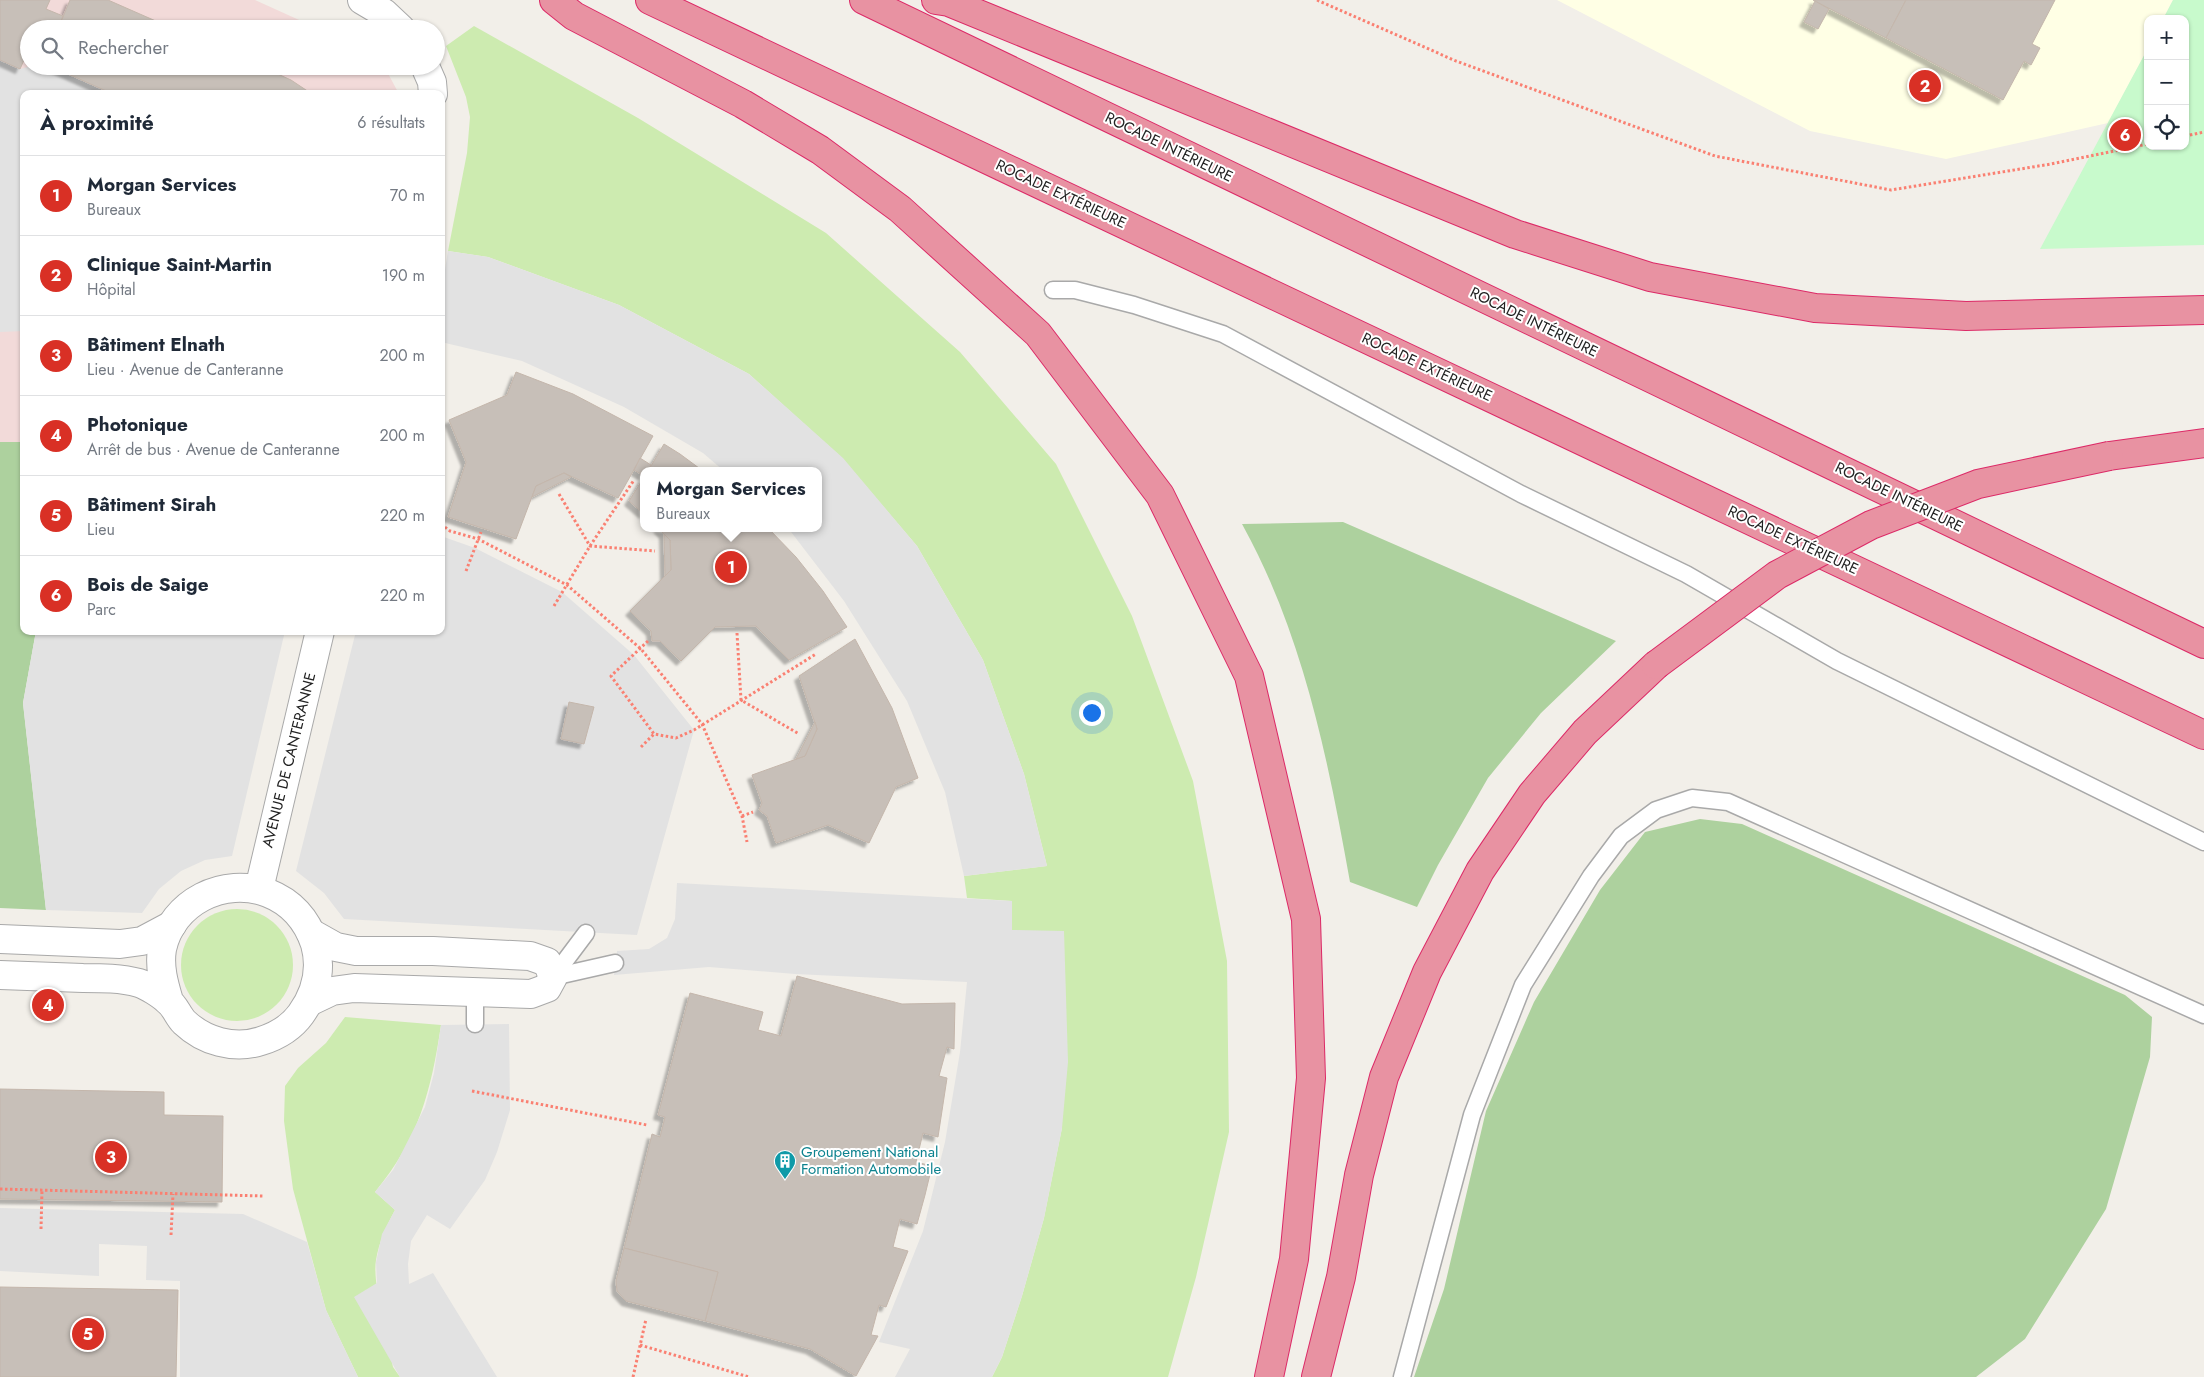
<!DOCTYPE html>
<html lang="fr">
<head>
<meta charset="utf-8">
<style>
  :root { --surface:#fff; --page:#f6f6f7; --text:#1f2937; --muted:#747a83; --line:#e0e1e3; --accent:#d93025 }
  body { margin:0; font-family:Jost,sans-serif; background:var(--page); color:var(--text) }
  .controls { position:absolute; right:15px; top:15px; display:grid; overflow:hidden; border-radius:10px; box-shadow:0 1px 4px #0004 }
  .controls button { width:45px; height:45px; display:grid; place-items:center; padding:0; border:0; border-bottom:1px solid var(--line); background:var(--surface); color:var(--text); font:25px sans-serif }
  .you { position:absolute; left:1091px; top:712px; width:18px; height:18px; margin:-12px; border:4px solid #fff; border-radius:50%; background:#1a73e8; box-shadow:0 0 0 8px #1a73e833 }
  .badge { display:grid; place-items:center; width:32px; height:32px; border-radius:50%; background:var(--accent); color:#fff; font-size:16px; font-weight:700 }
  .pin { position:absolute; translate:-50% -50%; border:2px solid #fff; box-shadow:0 1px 5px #0006 }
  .popup { position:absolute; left:640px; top:467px; width:182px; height:65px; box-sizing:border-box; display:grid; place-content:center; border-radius:10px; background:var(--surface); filter:drop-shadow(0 1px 4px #0005); font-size:16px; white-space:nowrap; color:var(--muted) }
  .popup b { font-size:19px; color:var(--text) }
  .popup::after { content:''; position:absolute; left:50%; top:100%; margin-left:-10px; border:10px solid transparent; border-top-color:var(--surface) }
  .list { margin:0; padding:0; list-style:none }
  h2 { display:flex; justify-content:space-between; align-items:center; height:65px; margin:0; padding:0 20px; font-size:21px }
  h2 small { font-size:16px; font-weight:400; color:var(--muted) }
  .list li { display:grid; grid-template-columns:32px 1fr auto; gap:15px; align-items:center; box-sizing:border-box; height:80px; padding:0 20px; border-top:1px solid var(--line) }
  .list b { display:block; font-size:19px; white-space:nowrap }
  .list p { margin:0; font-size:16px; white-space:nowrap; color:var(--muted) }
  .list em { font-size:16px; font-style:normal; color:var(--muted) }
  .icon { flex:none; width:28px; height:28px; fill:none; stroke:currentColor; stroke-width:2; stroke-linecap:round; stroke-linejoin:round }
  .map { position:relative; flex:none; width:2204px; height:1377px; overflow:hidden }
  .search { position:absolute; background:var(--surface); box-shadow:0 1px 4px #0004; left:20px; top:20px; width:425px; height:55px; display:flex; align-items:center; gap:12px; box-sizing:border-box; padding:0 18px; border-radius:28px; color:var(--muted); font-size:19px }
  .panel { position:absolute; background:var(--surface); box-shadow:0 1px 4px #0004; left:20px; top:90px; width:425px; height:545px; border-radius:10px }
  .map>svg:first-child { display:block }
  .commercial { fill:#f2dad9 }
  .education { fill:#ffffe5 }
  .grass { fill:#cdebb0 }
  .forest { fill:#add19e }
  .park { fill:#c8facc }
  .parking { fill:#e2e2e2 }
  .building { fill:#c7bfb8; stroke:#c4b6ab; filter:url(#shadow) }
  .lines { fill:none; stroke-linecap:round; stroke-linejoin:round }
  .lane-casing { stroke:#a9a9a9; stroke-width:19 }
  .street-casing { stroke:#a9a9a9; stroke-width:30 }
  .highway-casing { stroke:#dc2a67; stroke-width:30 }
  .path { stroke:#fa8072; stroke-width:3; stroke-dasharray:2.5 2.5; stroke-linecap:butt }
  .lane { stroke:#fff; stroke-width:16 }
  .street { stroke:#fff; stroke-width:28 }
  .highway { stroke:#e892a2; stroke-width:28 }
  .highway-bridge-casing { stroke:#dc2a67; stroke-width:30; stroke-linecap:butt }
  .highway-bridge { stroke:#e892a2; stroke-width:28 }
  .labels { text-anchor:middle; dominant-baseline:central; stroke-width:4; stroke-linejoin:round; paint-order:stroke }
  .street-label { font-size:15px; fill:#222; stroke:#fff }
  .culture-label { font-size:15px; fill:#0d838f; stroke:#fff; text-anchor:start }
</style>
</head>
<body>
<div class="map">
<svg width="2204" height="1377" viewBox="0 0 2204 1377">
  <defs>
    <filter id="shadow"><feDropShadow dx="-4.5" dy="4.5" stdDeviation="1" flood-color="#0004"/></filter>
  </defs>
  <rect width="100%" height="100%" fill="#f2efe9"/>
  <polygon class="commercial" points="0,0 255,0 319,29 29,29 29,66 384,66 399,94 24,94 24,443 0,442"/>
  <polygon class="education" points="1557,0 2173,0 2163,19 2148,19 2148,48 2108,123 1946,159 1810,131"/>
  <g class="grass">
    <polygon points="474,26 638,118 826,233 960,352 1056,464 1132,616 1193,781 1227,961 1229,1132 1196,1277 1168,1377 992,1377 1002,1357 1022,1296 1044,1218 1062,1128 1012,930 1012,901 967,898 964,876 1047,866 1024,774 983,660 917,546 842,458 749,374 619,305 488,257 448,251 467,153 470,117 466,97 446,46"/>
    <circle cx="237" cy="965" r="56"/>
    <path d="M345,1017L441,1025C431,1091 419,1139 375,1192L395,1210C386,1227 379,1242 376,1260C372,1283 388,1341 393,1367L400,1377H358L326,1310L293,1189L284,1121L285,1086L298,1068L326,1043Z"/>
  </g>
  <g class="forest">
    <polygon points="0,442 24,442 24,631 36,631 23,703 46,910 0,908"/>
    <path d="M1343,522L1616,641L1541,713L1488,778L1438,865L1417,907L1350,882C1328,759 1303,634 1242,524Z"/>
    <polygon points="1700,819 1742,824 2125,995 2152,1017 2150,1057 2106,1209 2025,1339 1976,1377 1414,1377 1444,1289 1486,1111 1534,1002 1600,890 1645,832"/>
  </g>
  <polygon class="park" points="2173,0 2204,0 2204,245 2040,249 2148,48 2148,146 2185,146 2185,19 2163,19"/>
  <g class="parking">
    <polygon points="0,60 20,69 31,66 50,66 113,94 24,94 24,331 0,332"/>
    <polygon points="448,251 488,257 619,305 749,374 843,458 917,546 983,660 1024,774 1047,866 964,876 945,792 907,701 844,601 788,528 818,528 818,471 724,471 703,453 624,407 522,361 441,342 441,294"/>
    <polygon points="441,536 475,548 562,592 634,655 694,730 637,935 344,919 324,893 296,871 356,631 441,631"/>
    <polygon points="36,631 285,631 232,856 205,860 181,871 159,889 142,913 46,910 23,703"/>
    <polygon points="677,883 1012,901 1012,930 1064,931 1068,1062 1062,1128 1044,1218 1022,1296 1002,1357 992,1377 895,1377 910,1349 879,1342 923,1231 945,1142 960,1052 967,982 795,974 709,967 614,975 617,951 649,949 667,938 675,919"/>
    <polygon points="509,1024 510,1110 497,1152 485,1180 450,1229 427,1215 411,1241 408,1264 409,1284 433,1273 497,1377 400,1377 354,1297 377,1283 376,1262 382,1234 395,1210 375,1192 393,1170 425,1107 434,1073 441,1025"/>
    <polygon points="0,1208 243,1214 307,1242 326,1310 358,1377 180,1377 180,1281 146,1280 147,1246 99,1244 99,1276 0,1271"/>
  </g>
  <g class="building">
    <polygon points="0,0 50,0 46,9 63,16 58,29 29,29 29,49 20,69 0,60"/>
    <polygon points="70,0 108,0 174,29 58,29"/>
    <polygon points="1813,0 1906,0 1886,38"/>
    <polygon points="1906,0 2055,0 2032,44 2040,48 2031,65 2024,61 2003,100 1886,38"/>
    <polygon points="1815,1 1829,9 1818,29 1804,22"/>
    <polygon points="50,66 260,66 291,80 312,94 113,94"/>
    <polygon points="516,372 573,394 653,436 618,498 564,473 536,486 516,539 448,517 466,462 449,420 507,395"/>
    <polygon points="664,444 680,454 703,471 648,471"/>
    <polygon points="640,458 651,465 648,471 644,471 644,476 634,470"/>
    <polygon points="564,473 571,477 532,497 536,486"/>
    <polygon points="644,477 644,514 629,501"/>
    <polygon points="658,528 768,528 796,557 823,591 847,627 789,660 756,626 715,627 681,661 660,641 652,641 651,631 630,611 671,570 670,540"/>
    <polygon points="664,534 670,540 671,570 665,576"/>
    <polygon points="855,639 892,708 918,778 896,787 869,843 828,825 776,843 767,816 759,810 762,803 752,775 805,756 817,729 799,676"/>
    <polygon points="569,702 594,707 584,744 561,739"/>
    <polygon points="815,722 817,729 805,756 796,759"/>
    <polygon points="797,976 902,1004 955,1003 954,1049 947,1047 939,1076 947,1078 938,1137 923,1133 916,1162 932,1166 925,1195 917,1224 900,1219 893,1247 908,1251 886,1307 879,1305 871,1335 878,1336 856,1376 810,1349 705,1321 718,1272 624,1248 652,1134 660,1137 665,1117 658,1115 690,993 763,1012 758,1030 781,1036"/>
    <polygon points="0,1089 164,1092 164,1115 223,1116 222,1202 0,1199"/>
    <polygon points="624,1248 718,1272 705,1321 626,1301 617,1291 616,1281"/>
    <polygon points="0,1287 178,1290 176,1377 0,1377"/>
  </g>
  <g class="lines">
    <g class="lane-casing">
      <g id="lane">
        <polyline points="1053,290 1075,290 1134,305 1223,334 1521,494 1686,574 1837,661 2204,842"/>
        <polyline points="553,977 615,963"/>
        <polyline points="553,977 586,933"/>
        <polyline points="475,1024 475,992"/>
        <polyline points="1402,1377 1472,1115 1523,985 1591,876 1621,836 1656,810 1692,798 1728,802 2204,1015"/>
      </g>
    </g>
    <g class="street-casing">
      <g id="street">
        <polyline points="362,0 384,13 401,29"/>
        <polyline points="425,66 432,82 433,94"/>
        <polyline points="259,889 320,631"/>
        <polyline points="0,939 120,944 142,941 172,925"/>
        <path d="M0,975C28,976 55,977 83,978C102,978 121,978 139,983C148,986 162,995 168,1001C175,1006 178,1016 184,1022C204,1041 234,1050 261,1041C277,1036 291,1028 301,1014C316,993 322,969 315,944C307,920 291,902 268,893C224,876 172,902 162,949C159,967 164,984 169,1001"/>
        <polyline points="311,1001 332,991 354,988 531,994 547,988 553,977 547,962 530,956 433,951 356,951 336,947 311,933"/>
      </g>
    </g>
    <g class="highway-casing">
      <g id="highway">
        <polyline points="554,0 574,16 743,104 820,150 900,209 1038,334 1160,495 1249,676 1306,919 1311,1078 1294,1259 1269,1377"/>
        <polyline points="650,0 2204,735"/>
        <polyline points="864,0 2204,644"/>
        <polyline points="936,0 949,2 1515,234 1650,277 1815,308 1966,316 2204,310"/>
        <polyline points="2109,456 2204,443"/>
        <polyline points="1316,1377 1341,1277 1359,1175 1384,1077 1427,972 1480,871 1532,794 1585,732 1656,665"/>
      </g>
    </g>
    <g class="path">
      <polyline points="1317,0 1456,61 1715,156 1891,190 2051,164 2148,144"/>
      <polyline points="2185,136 2204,132"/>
      <polyline points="559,494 590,546 655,551"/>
      <polyline points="441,524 450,531 478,539 567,585 641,649 702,724 742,816 747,842"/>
      <polyline points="466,571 481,532"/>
      <polyline points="554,606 590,546 634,480"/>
      <polyline points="737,633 741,700 799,734"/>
      <polyline points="648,641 611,676 654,734 676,738 694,730 816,654"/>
      <polyline points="641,747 654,734"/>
      <polyline points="742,816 753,812"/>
      <polyline points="472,1091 647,1125"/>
      <polyline points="0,1189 263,1196"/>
      <polyline points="41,1229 42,1190"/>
      <polyline points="171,1235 173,1194"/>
      <polyline points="640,1345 749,1377"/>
      <polyline points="633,1377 646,1319"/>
    </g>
    <use href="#lane" class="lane"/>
    <use href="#street" class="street"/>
    <use href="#highway" class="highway"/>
    <g class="highway-bridge-casing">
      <polyline id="highway-bridge" points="1656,665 1777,575 1871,525 1978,484 2109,456"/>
    </g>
    <use href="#highway-bridge" class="highway-bridge"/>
  </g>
  <defs>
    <g id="building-pin" transform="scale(1.125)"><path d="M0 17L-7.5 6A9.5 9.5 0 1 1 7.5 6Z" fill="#0f9aa8" stroke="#fff"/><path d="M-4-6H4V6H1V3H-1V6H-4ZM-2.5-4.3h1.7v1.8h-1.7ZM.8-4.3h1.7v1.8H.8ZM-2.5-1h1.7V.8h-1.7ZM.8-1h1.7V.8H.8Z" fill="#fff"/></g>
  </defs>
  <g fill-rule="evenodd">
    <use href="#building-pin" x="785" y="1161"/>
  </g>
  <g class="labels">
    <g class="street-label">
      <text transform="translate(1169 147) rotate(26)">ROCADE INTÉRIEURE</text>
      <text transform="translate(1061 194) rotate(25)">ROCADE EXTÉRIEURE</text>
      <text transform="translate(1534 322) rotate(26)">ROCADE INTÉRIEURE</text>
      <text transform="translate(1427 367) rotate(25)">ROCADE EXTÉRIEURE</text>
      <text transform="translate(1899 497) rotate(26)">ROCADE INTÉRIEURE</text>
      <text transform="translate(1793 540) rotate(25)">ROCADE EXTÉRIEURE</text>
      <text transform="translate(289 760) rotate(-76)">AVENUE DE CANTERANNE</text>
    </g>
    <g class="culture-label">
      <text x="801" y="1152">Groupement National<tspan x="801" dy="17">Formation Automobile</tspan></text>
    </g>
  </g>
</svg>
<div class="controls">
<button>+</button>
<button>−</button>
<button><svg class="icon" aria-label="locate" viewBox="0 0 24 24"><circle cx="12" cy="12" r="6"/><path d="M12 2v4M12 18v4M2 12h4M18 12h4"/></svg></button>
</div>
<div class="you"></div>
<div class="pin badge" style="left:731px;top:567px">1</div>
<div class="popup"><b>Morgan Services</b>Bureaux</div>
<div class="pin badge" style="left:1925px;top:86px">2</div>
<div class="pin badge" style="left:111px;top:1157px">3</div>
<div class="pin badge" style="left:48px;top:1005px">4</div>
<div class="pin badge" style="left:88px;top:1334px">5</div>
<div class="pin badge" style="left:2125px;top:135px">6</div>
<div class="search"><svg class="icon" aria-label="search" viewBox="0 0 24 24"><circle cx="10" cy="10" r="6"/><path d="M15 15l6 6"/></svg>Rechercher</div>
<section class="panel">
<h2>À proximité<small>6 résultats</small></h2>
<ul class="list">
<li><span class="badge">1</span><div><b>Morgan Services</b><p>Bureaux</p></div><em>70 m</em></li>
<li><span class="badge">2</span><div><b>Clinique Saint-Martin</b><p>Hôpital</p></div><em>190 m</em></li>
<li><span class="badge">3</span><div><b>Bâtiment Elnath</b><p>Lieu · Avenue de Canteranne</p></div><em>200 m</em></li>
<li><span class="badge">4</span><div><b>Photonique</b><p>Arrêt de bus · Avenue de Canteranne</p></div><em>200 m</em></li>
<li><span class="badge">5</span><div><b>Bâtiment Sirah</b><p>Lieu</p></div><em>220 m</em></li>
<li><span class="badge">6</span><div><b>Bois de Saige</b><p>Parc</p></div><em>220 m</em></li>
</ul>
</section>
</div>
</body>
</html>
